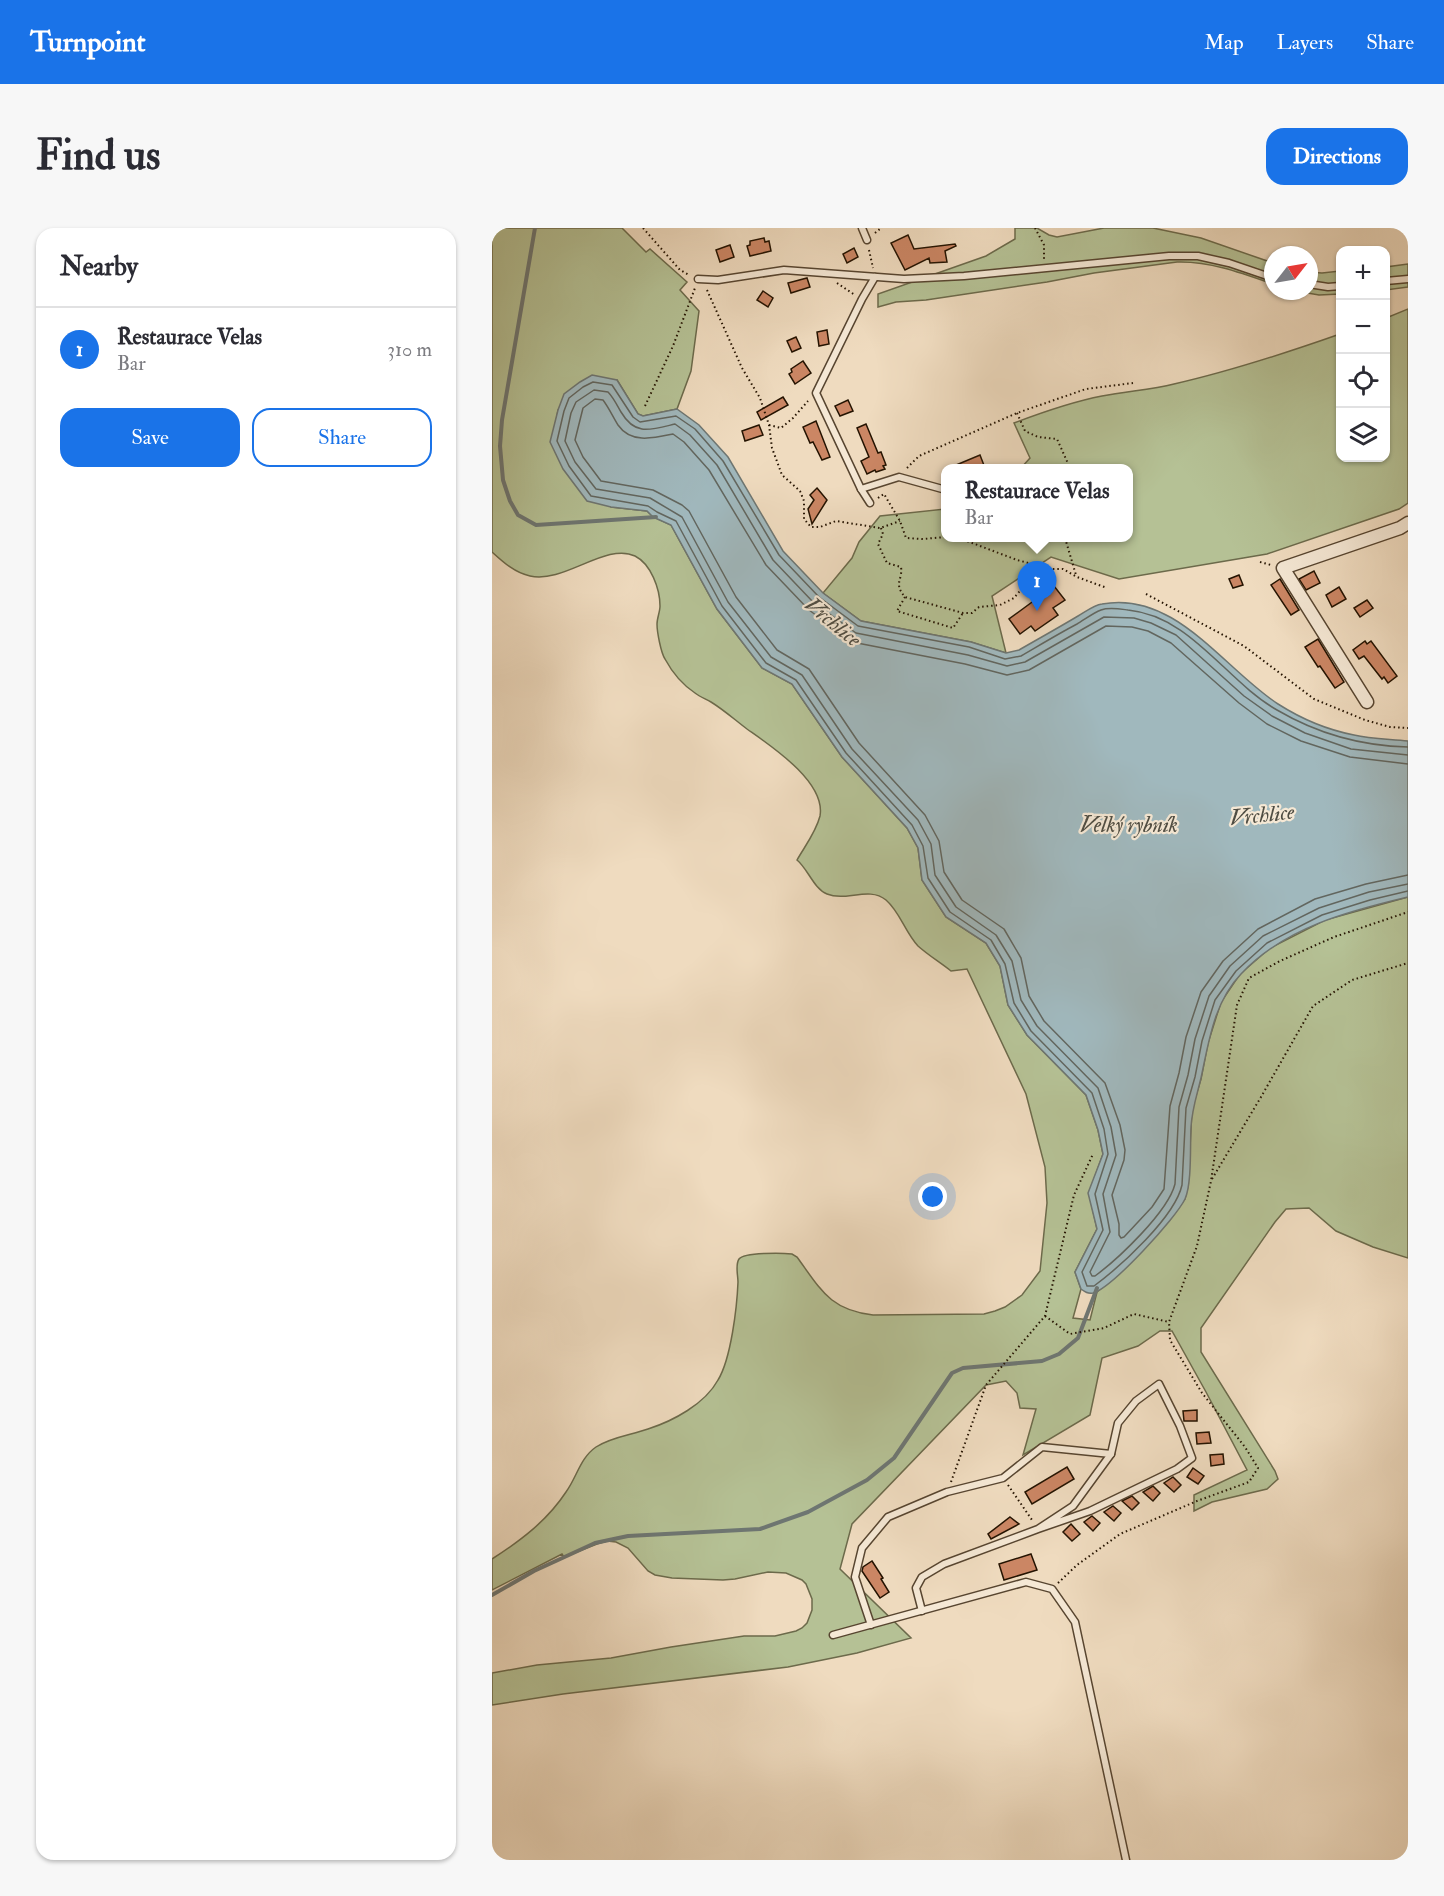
<!DOCTYPE html>
<html lang="en">
<head>
<meta charset="utf-8">
<style>
  :root { --surface:#fff; --page:#f7f7f7; --text:#2b2b33; --muted:#7c7c81; --line:#e1e1e2; --accent:#1a73e8 }
  body { margin:0; font-family:"IM FELL Double Pica",serif; background:var(--page); color:var(--text) }
  .controls { position:absolute; right:18px; top:18px; display:grid; overflow:hidden; border-radius:12px; box-shadow:0 2px 4px #0004 }
  .controls button { width:54px; height:54px; display:grid; place-items:center; padding:0; border:0; border-bottom:2px solid var(--line); background:var(--surface); color:var(--text); font:30px sans-serif }
  .compass { position:absolute; left:772px; top:18px; width:54px; height:54px; border-radius:50%; background:var(--surface); box-shadow:0 2px 4px #0004; rotate:59deg }
  .you { position:absolute; left:441px; top:969px; width:21px; height:21px; margin:-15px; border:4px solid #fff; border-radius:50%; background:#1a73e8; box-shadow:0 0 0 9px #1a73e833 }
  .badge { display:grid; place-items:center; width:39px; height:39px; border-radius:50%; background:var(--accent); color:#fff; font-size:20px; font-weight:700 }
  .pin { position:absolute; translate:-50% -50px; filter:drop-shadow(0 2px 3px #0008) }
  .pin::after { content:''; position:absolute; top:32px; width:21px; height:18px; background:inherit; clip-path:polygon(0 0,100% 0,50% 100%) }
  .popup { position:absolute; left:449px; top:236px; width:192px; height:78px; box-sizing:border-box; display:grid; place-content:center; border-radius:12px; background:var(--surface); filter:drop-shadow(0 2px 4px #0005); font-size:20px; white-space:nowrap; color:var(--muted) }
  .popup b { font-size:22px; color:var(--text) }
  .popup::after { content:''; position:absolute; left:50%; top:100%; margin-left:-12px; border:12px solid transparent; border-top-color:var(--surface) }
  .list { margin:0; padding:0; list-style:none }
  h2 { display:flex; justify-content:space-between; align-items:center; height:78px; margin:0; padding:0 24px; font-size:26px }
  h2 small { font-size:20px; font-weight:400; color:var(--muted) }
  .list li { display:grid; grid-template-columns:39px 1fr auto; gap:18px; align-items:center; box-sizing:border-box; height:84px; padding:0 24px; border-top:2px solid var(--line) }
  .list b { display:block; font-size:22px; white-space:nowrap }
  .list p { margin:0; font-size:20px; white-space:nowrap; color:var(--muted) }
  .list em { font-size:20px; font-style:normal; color:var(--muted) }
  .actions { display:flex; gap:12px; padding:18px 24px }
  .actions a { flex:1; padding:14px 0; border:2px solid var(--accent); border-radius:18px; text-align:center; font-size:21px; color:var(--accent) }
  .actions .main { background:var(--accent); color:#fff }
  .icon { flex:none; width:33px; height:33px; fill:none; stroke:currentColor; stroke-width:2; stroke-linecap:round; stroke-linejoin:round }
  .map { position:relative; flex:none; width:916px; height:1632px; overflow:hidden; border-radius:18px }
  header { display:flex; align-items:center; gap:36px; box-sizing:border-box; height:84px; padding:0 30px; background:var(--accent); color:#fff }
  header strong { font-size:28px }
  nav { display:flex; gap:33px; margin-inline-start:auto; font-size:21px }
  .intro { display:flex; align-items:center; justify-content:space-between; box-sizing:border-box; height:144px; padding:0 36px }
  h1 { margin:0; font-size:42px }
  .button { padding:15px 27px; border-radius:18px; background:var(--accent); color:#fff; font-size:21px; font-weight:700 }
  main { display:flex; gap:36px; padding:0 36px }
  aside { flex:1; background:var(--surface); border-radius:18px; box-shadow:0 2px 4px #0004 }
  .map>svg:first-child { display:block }
  .green { fill:#b5c195; stroke:#6c6a4b; stroke-width:1.5 }
  .water { fill:#a0b8bd; stroke:#6e7672; stroke-width:1.5 }
  .lines { fill:none; stroke-linecap:round; stroke-linejoin:round }
  .shore { stroke:#62665f; stroke-width:1.5 }
  .stream { stroke:#6e7672; stroke-width:4 }
  .building { fill:#cb8664; stroke:#241301; stroke-width:1.5 }
  .lane-casing { stroke:#574530; stroke-width:9 }
  .street-casing { stroke:#574530; stroke-width:15 }
  .path { stroke:#241301; stroke-width:2; stroke-dasharray:1.5 3; stroke-linecap:butt }
  .lane { stroke:#f5e8d5; stroke-width:6 }
  .street { stroke:#f5e8d5; stroke-width:12 }
  .labels { text-anchor:middle; dominant-baseline:central; stroke-width:4.5; stroke-linejoin:round; paint-order:stroke }
  .water-label { font-size:22px; font-style:italic; fill:#4f4d43; stroke:#f5e8d5 }
</style>
</head>
<body>
<header>
<strong>Turnpoint</strong>
<nav><a>Map</a><a>Layers</a><a>Share</a></nav>
</header>
<div class="intro"><h1>Find us</h1><a class="button">Directions</a></div>
<main>
<aside>
<h2>Nearby<small></small></h2>
<ul class="list">
<li><span class="badge">1</span><div><b>Restaurace Velas</b><p>Bar</p></div><em>310 m</em></li>
</ul>
<div class="actions"><a class="main">Save</a><a>Share</a></div>
</aside>
<div class="map">
<svg width="916" height="1632" viewBox="0 0 916 1632">
  <rect width="100%" height="100%" fill="#efdbbf"/>
  <filter id="stains"><feTurbulence type="fractalNoise" baseFrequency=".00333" numOctaves="4"/><feColorMatrix values="0 0 0 0 .2 0 0 0 0 .09 0 0 0 0 .02 0 0 0 .5 -.17"/></filter>
  <radialGradient id="worn" r=".72"><stop offset=".6" stop-color="#630" stop-opacity="0"/><stop offset="1" stop-color="#630" stop-opacity=".3"/></radialGradient>
  <g class="green">
    <path d="M0,0H130L154,24L158,21L195,54L188,62L207,83L199,143L185,181L151,188L146,186L125,152L66,182L64,194L119,279L155,283L162,289L179,297L225,381L270,440L300,456L350,529L415,600L426,620L430,652L454,689L494,715L508,738L516,777L535,807L594,867L606,902L611,926L597,965L605,1001L583,1044L589,1061L581,1090L598,1092L605,1064L626,1047L656,1016L677,993L693,971L696,958L700,881L709,851L716,815L729,774L748,746L778,720L833,692L916,669V1030L881,1019L844,1003L817,980L794,981L783,994L709,1100V1124L783,1243L786,1251L775,1261L720,1274L702,1283V1267L755,1242L714,1164L680,1103H668L646,1118L610,1130L598,1187L531,1227L544,1181L528,1180L525,1165L514,1153L494,1157L360,1296L348,1341L419,1410L365,1425L296,1439L71,1466L0,1477V1445L45,1437L119,1430L179,1419L252,1408H283L304,1403L310,1400L315,1395L320,1382V1371L314,1356L310,1352L294,1345L276,1344L243,1351L231,1352L180,1350L163,1347L156,1343L136,1320L124,1314L115,1313L105,1316L72,1329L70,1326L0,1362V1331C28,1313 55,1293 74,1264C85,1249 88,1230 104,1219C119,1209 139,1207 156,1201C181,1193 213,1176 226,1152C239,1131 245,1079 246,1054C246,1047 243,1037 247,1031C252,1024 291,1025 300,1026L305,1029C329,1062 338,1082 381,1087L492,1086L503,1083L513,1079L530,1067L548,1043L555,975L553,939L534,866L475,741L459,743C449,735 436,727 426,718C413,704 408,684 394,672C377,658 354,674 335,666C322,661 316,641 305,632C313,618 324,604 328,588C334,554 279,518 255,501C243,492 232,482 219,474C214,471 208,469 203,465C191,457 180,444 173,431C169,425 165,404 165,396C165,390 168,384 168,378C168,361 159,336 143,328C114,314 72,356 38,348C23,345 11,334 0,324Z"/>
    <path d="M523,0H545L557,7L565,9L612,0H661L709,10L781,35V56C750,45 718,33 685,34L602,45L555,54L434,72L404,74L386,79V66L494,28L523,11Z"/>
    <polygon points="916,36 916,59 894,62 894,39"/>
    <polygon points="848,43 848,66 827,67 804,63 817,63 817,44 830,45"/>
    <path d="M916,81V275L907,281L775,326L627,351L559,329L500,368L514,425L479,414L369,393L331,365L360,330L367,314L388,288L453,281L454,310H636V240H529L538,230L522,195C551,184 579,174 610,168C634,163 658,162 682,156C739,143 794,125 848,106V230H894V90Z"/>
  </g>
  <path class="water" d="M100,147L125,152L146,186L151,188L185,181L207,197L236,229L291,323L331,365L369,393L479,414L514,425L527,422C546,411 566,400 586,388C593,384 602,377 610,376C683,362 732,441 786,476C808,490 836,502 862,507C879,511 898,511 916,513V669C857,683 793,699 749,746C722,774 717,813 709,850C705,867 700,881 699,899C698,917 700,956 693,971C684,990 620,1060 601,1065C596,1066 593,1064 589,1061L583,1044L605,1001L596,965L611,926L606,902L594,867L535,807L516,777L508,738L494,715L454,689L430,652L426,620L415,600L350,529L300,456L270,440L225,381L179,297L161,289L155,283L119,279L95,273L71,241L58,214L66,182L72,166L88,154Z"/>
  <g class="lines">
    <g class="shore">
      <path d="M916,519C870,518 826,506 785,482C734,453 699,388 636,382C628,381 617,379 609,382C601,385 592,392 585,396C566,406 548,417 529,428L513,431L477,419L366,398L327,369L287,327L231,233L203,201L184,188L148,194L141,189L120,157L101,154L91,159L77,170L72,183L65,213L77,238L99,268L156,278L165,284L184,293L230,378L274,435L304,452L354,525L420,597L431,618L436,650L458,684L499,712L513,736L522,775L539,803L600,865L612,901L616,926L603,966L611,1002L590,1044L595,1058H602C629,1038 683,989 690,957L694,880L703,849L710,813L723,772L744,743L775,715L830,687L878,672L916,663"/>
      <path d="M916,527L859,521L813,505L780,488L752,468L684,407L659,395L642,390L612,389L533,434L515,438L476,427L364,405L321,374L281,332L225,237L198,207L183,196C158,202 143,208 129,184C125,177 121,169 116,164L102,162L84,174L79,185L73,213L83,234L104,261L158,270L190,289L236,374L279,429L310,447L360,521L426,592L439,616L443,647L464,679L504,707L520,733L529,772L545,798L606,860L619,899L624,927L611,966L618,1004L598,1044L600,1048H603C626,1031 676,984 683,956L687,879L696,847L703,811L717,768L738,738L771,708L827,680L877,664L916,656"/>
      <path d="M916,536L858,529L809,513L775,496L747,475L679,415L656,403L640,399L614,398L537,442L515,447L473,436L360,414L317,382L274,337L217,242L192,214L181,206C162,210 139,216 126,197C121,189 117,180 111,172L103,171L91,180L83,212L91,229L109,253L161,262L190,277L197,283L244,369L285,422L317,441L367,515L433,587L447,613L452,644L470,672L512,701L529,730L537,768L552,793L613,855L628,897L633,922L632,932L620,967L627,996V1007L629,1010L632,1009L660,979L672,961L678,878L687,845L694,809L709,764L731,733L766,701L823,671L874,656L916,647"/>
    </g>
    <g class="stream">
      <polyline points="43,0 10,192 8,218 11,252 18,273 26,287 44,297 164,289"/>
      <polyline points="0,1367 42,1343 103,1315 136,1308 268,1301 316,1284 375,1252 402,1230 460,1145 471,1140 550,1133 567,1126 586,1110 605,1060"/>
    </g>
  </g>
  <g class="building">
    <polygon points="416,7 422,21 463,16 464,18 453,23 455,34 438,35 437,30 413,42 399,15"/>
    <polygon points="272,10 273,14 277,13 279,23 258,28 255,18 258,17 258,13"/>
    <polygon points="238,17 242,29 228,34 224,22"/>
    <polygon points="362,20 366,29 355,35 351,26"/>
    <polygon points="315,50 318,59 299,65 296,55"/>
    <polygon points="271,63 281,70 276,79 265,72"/>
    <polygon points="335,102 337,116 327,118 325,104"/>
    <polygon points="304,109 309,120 300,124 295,113"/>
    <polygon points="311,133 319,145 303,156 297,146 300,144 299,141"/>
    <polygon points="291,169 296,177 269,192 265,184"/>
    <polygon points="356,172 361,183 348,188 343,178"/>
    <polygon points="324,193 338,229 330,232 321,214 318,215 311,199"/>
    <polygon points="374,196 386,225 389,224 394,237 391,238 393,241 384,244 383,242 375,246 369,233 377,229 365,200"/>
    <polygon points="267,197 271,207 253,213 250,203"/>
    <polygon points="488,227 493,240 457,240"/>
    <polygon points="325,260 335,272 320,296 316,281 322,272 318,267"/>
    <polygon points="822,343 828,355 814,362 807,351"/>
    <polygon points="747,347 751,357 741,360 737,351"/>
    <polygon points="788,351 807,382 799,387 779,357"/>
    <polygon points="562,358 573,372 561,380 566,387 543,403 539,398 528,406 517,391"/>
    <polygon points="847,359 854,371 840,379 834,367"/>
    <polygon points="875,372 881,380 868,389 862,380"/>
    <polygon points="826,411 852,454 843,460 828,438 826,439 813,419"/>
    <polygon points="873,413 875,416 879,413 905,448 896,455 892,449 890,451 872,428 867,431 861,422"/>
    <polygon points="705,1182 705,1193 692,1193 691,1183"/>
    <polygon points="717,1204 719,1215 705,1216 704,1205"/>
    <polygon points="731,1226 732,1236 719,1238 718,1227"/>
    <polygon points="575,1239 582,1251 540,1276 533,1264"/>
    <polygon points="701,1240 712,1248 706,1256 695,1249"/>
    <polygon points="681,1249 689,1257 682,1264 672,1255"/>
    <polygon points="661,1258 668,1265 661,1273 651,1264"/>
    <polygon points="640,1268 647,1275 640,1282 630,1273"/>
    <polygon points="621,1278 629,1285 622,1293 612,1284"/>
    <polygon points="600,1288 608,1295 601,1303 592,1294"/>
    <polygon points="518,1289 527,1296 499,1311 496,1306"/>
    <polygon points="579,1296 588,1306 580,1313 571,1304"/>
    <polygon points="539,1326 545,1342 512,1352 507,1336"/>
    <polygon points="380,1333 391,1350 389,1351 397,1364 388,1370 370,1343 371,1339"/>
  </g>
  <g class="lines">
    <g class="lane-casing">
      <g id="lane">
        <polyline points="370,0 375,12"/>
        <polyline points="206,51 226,52 292,42 412,51 472,48 677,28 706,28 737,35 781,50"/>
        <polyline points="894,53 916,51"/>
        <polyline points="817,56 836,59 848,58"/>
        <polyline points="369,261 407,249 454,262"/>
        <polyline points="378,275 369,261 324,165 370,71 383,49"/>
        <polyline points="430,1383 424,1360 430,1349 452,1336 546,1301 581,1278 619,1226 626,1195 644,1173 667,1156 688,1198 700,1230 685,1241 598,1283 546,1301"/>
        <polyline points="379,1397 363,1349 370,1320 396,1289 455,1264 511,1250 550,1219 619,1226"/>
        <polyline points="341,1407 534,1354 560,1361 583,1394 634,1632"/>
      </g>
    </g>
    <g class="street-casing">
      <polyline id="street" points="875,474 791,340 908,300 916,295"/>
    </g>
    <g class="path">
      <polyline points="151,0 188,42 197,47"/>
      <polyline points="543,0 552,17 552,31"/>
      <polyline points="383,5 389,0"/>
      <polyline points="377,22 381,40"/>
      <polyline points="345,55 363,67"/>
      <polyline points="215,62 250,140 268,170 277,197 280,220 290,247 308,263 312,273 312,291 319,299 328,299 344,293 388,300 408,293"/>
      <polyline points="153,178 181,118 203,60"/>
      <polyline points="525,185 533,203 546,209 565,211 578,240"/>
      <polyline points="277,197 289,200 301,190 316,173"/>
      <polyline points="415,240 427,228 525,185 594,161 641,155"/>
      <polyline points="386,270 392,266 408,293 414,310 431,311 454,309"/>
      <path d="M389,300L391,306L386,316L395,335L409,339C411,352 401,355 413,369L471,385H480L487,379L508,377L522,370L532,358L560,341"/>
      <polyline points="467,310 525,332 560,341 571,341 585,349 615,360"/>
      <polyline points="573,310 584,347"/>
      <polyline points="768,334 779,337"/>
      <polyline points="654,366 752,418 822,471 873,492 898,499 916,500"/>
      <polyline points="413,369 405,383 461,400 471,385"/>
      <polyline points="720,951 769,869 821,778 860,752 916,735"/>
      <polyline points="553,1088 578,1106 612,1100 642,1086 677,1094"/>
      <polyline points="459,1254 494,1157 553,1088 582,967 601,926"/>
      <polyline points="516,1257 540,1292"/>
      <polyline points="566,1355 585,1337 628,1306 705,1273 757,1254 766,1240 753,1219 710,1165 678,1112 677,1094 705,1018 719,953 745,777 757,750 788,733 842,709 916,684"/>
    </g>
    <use href="#lane" class="lane"/>
    <use href="#street" class="street"/>
  </g>
  <g class="labels">
    <g class="water-label">
      <text transform="translate(341 394) rotate(39)">Vrchlice</text>
      <text transform="translate(770 587) rotate(-6)">Vrchlice</text>
      <text x="637" y="597">Velký rybník</text>
    </g>
  </g>
  <rect width="100%" height="100%" filter="url(#stains)"/>
  <rect width="100%" height="100%" fill="url(#worn)"/>
</svg>
<div class="controls">
<button>+</button>
<button>−</button>
<button><svg class="icon" aria-label="locate" viewBox="0 0 24 24"><circle cx="12" cy="12" r="6"/><path d="M12 2v4M12 18v4M2 12h4M18 12h4"/></svg></button>
<button><svg class="icon" aria-label="layers" viewBox="0 0 24 24"><path d="M12 4l9 5-9 5-9-5zM3 14l9 5 9-5"/></svg></button>
</div>
<svg class="compass" viewBox="-18 -18 36 36"><path d="M0-13l5 13h-10z" fill="#e53935"/><path d="M0 13l5-13h-10z" fill="#7c7c81"/></svg>
<div class="you"></div>
<div class="pin badge" style="left:545px;top:383px">1</div>
<div class="popup"><b>Restaurace Velas</b>Bar</div>
</div>
</main>
</body>
</html>
